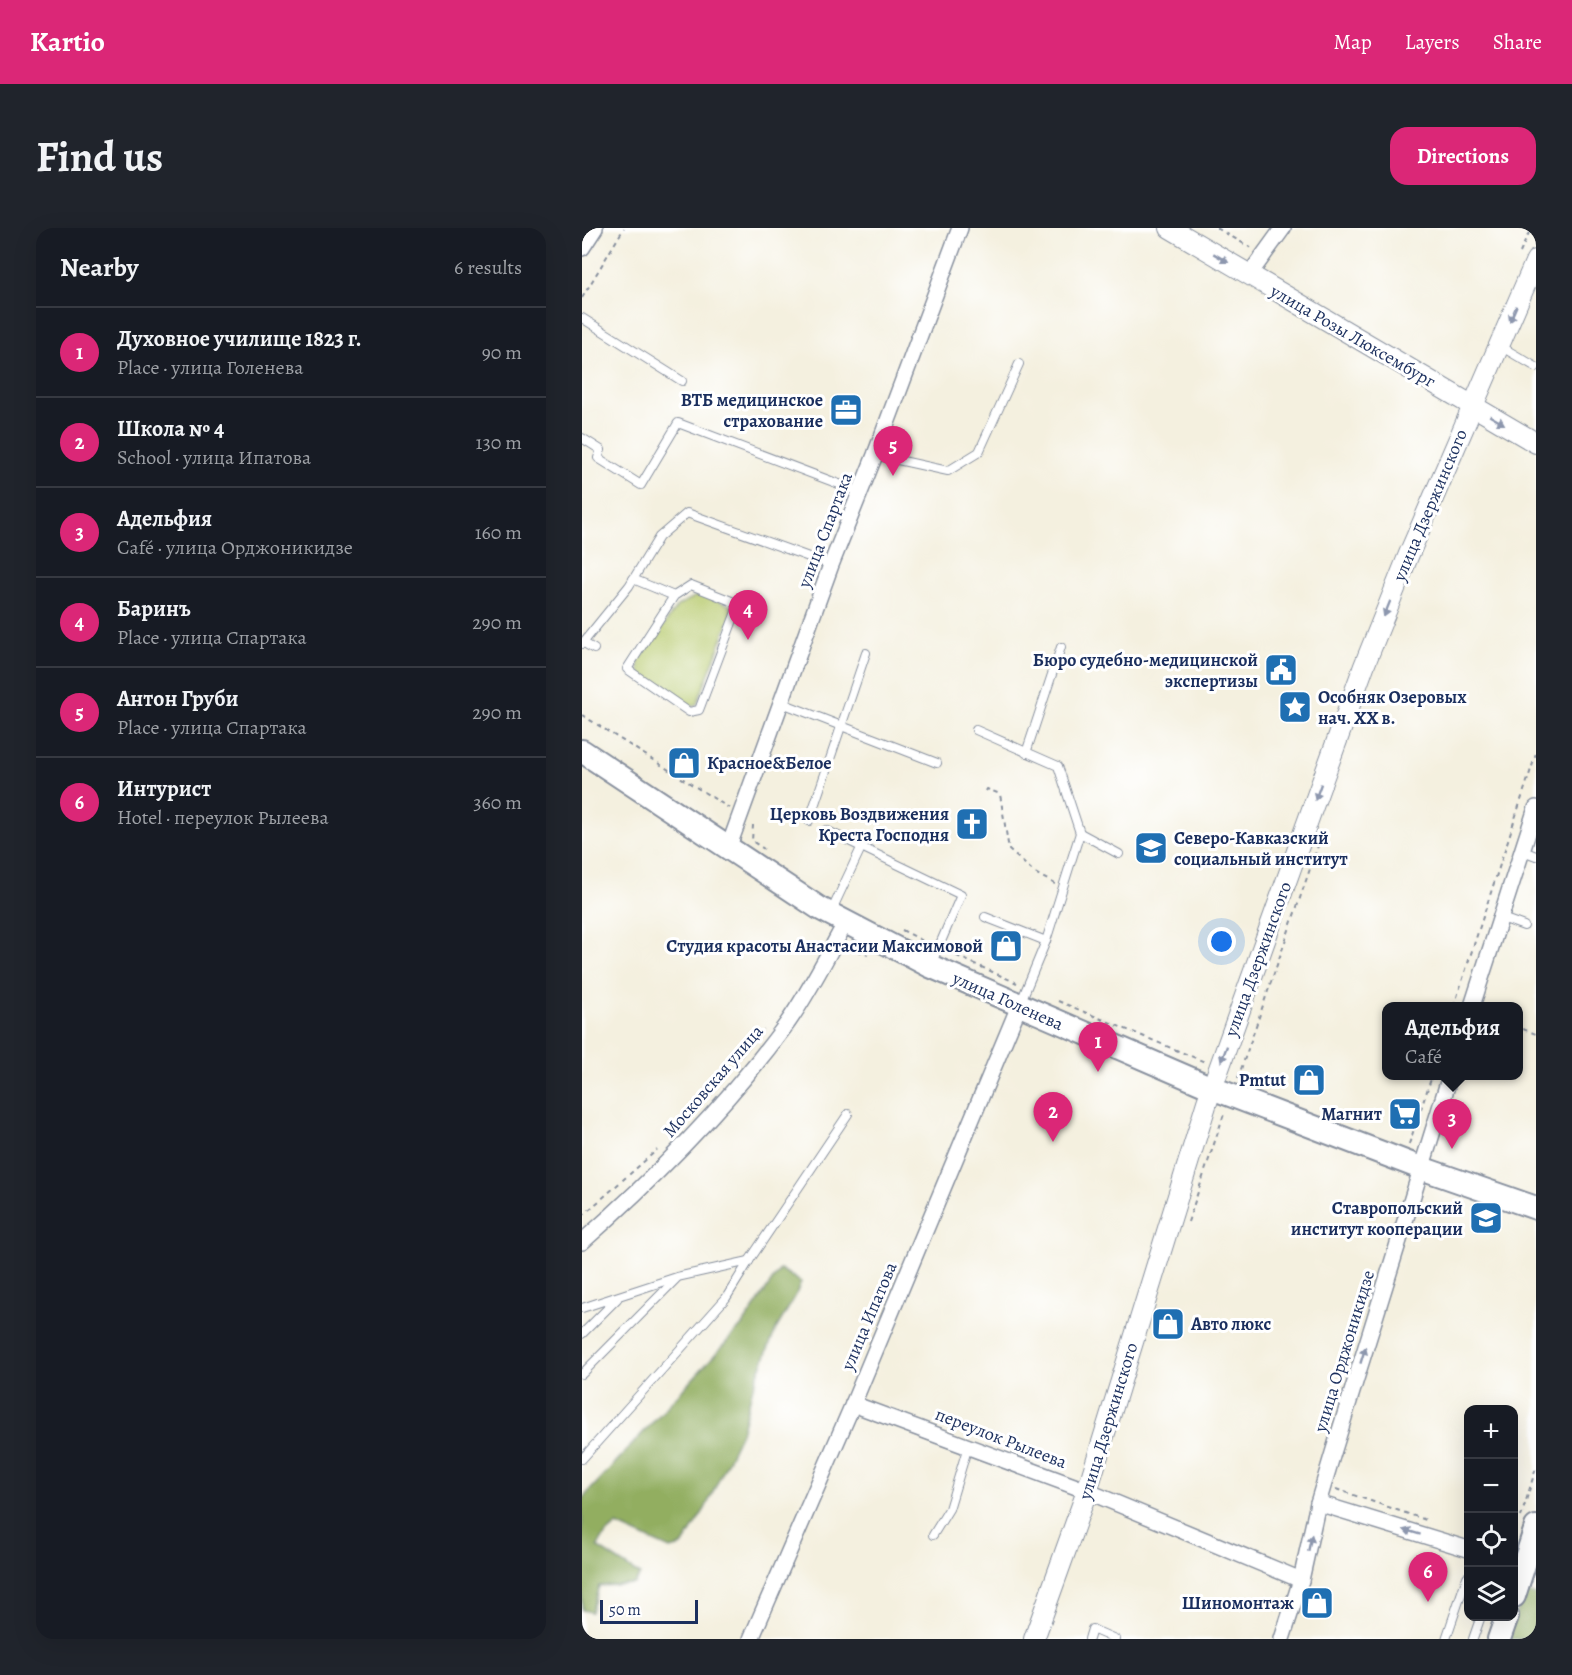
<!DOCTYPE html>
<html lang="en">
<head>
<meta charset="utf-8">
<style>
  :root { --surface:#171b24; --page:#20242c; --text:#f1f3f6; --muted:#9ea1a6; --line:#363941; --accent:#db2777 }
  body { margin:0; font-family:Alegreya,serif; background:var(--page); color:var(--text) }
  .controls { position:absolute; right:18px; bottom:18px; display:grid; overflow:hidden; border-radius:12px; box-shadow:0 6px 24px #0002 }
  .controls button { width:54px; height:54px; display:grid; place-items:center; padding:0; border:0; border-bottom:2px solid var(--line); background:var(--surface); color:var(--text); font:30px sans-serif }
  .scale { position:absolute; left:18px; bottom:15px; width:98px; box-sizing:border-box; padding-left:6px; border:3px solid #1b2f5e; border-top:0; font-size:16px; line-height:21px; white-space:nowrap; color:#1b2f5e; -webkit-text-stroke:4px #fff; paint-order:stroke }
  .you { position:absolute; left:640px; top:714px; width:21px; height:21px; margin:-15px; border:4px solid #fff; border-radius:50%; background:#1a73e8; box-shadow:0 0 0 9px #1a73e833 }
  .badge { display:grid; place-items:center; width:39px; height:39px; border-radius:50%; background:var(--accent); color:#fff; font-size:20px; font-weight:700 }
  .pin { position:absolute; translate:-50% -50px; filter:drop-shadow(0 2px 3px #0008) }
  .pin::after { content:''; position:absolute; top:32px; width:21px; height:18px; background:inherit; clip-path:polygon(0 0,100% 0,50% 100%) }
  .popup { position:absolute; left:800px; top:774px; width:141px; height:78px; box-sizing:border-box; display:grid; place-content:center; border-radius:12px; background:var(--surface); filter:drop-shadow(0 2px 4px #0005); font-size:20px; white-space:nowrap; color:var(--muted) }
  .popup b { font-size:22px; color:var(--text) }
  .popup::after { content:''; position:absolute; left:50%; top:100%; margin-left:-12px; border:12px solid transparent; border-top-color:var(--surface) }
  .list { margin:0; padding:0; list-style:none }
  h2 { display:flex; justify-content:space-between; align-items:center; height:78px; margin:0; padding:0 24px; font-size:26px }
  h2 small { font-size:20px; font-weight:400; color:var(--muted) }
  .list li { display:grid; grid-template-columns:39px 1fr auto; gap:18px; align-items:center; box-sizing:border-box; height:90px; padding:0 24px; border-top:2px solid var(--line) }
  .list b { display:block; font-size:22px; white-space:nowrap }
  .list p { margin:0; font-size:20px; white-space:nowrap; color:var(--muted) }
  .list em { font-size:20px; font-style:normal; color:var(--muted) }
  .icon { flex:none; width:33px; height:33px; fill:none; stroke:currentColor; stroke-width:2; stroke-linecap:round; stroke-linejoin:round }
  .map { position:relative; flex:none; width:954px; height:1411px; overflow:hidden; border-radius:18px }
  header { display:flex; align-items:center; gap:36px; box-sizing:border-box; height:84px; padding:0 30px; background:var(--accent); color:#fff }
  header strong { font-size:28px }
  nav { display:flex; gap:33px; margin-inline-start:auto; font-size:21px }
  .intro { display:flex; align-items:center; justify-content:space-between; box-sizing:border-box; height:144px; padding:0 36px }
  h1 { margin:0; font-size:42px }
  .button { padding:15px 27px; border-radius:18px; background:var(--accent); color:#fff; font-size:21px; font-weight:700 }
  main { display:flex; gap:36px; padding:0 36px }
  aside { flex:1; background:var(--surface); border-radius:18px; box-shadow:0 6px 24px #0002 }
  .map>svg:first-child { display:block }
  .green { fill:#b8ca6e; stroke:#6a7c66; stroke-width:1.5 }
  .forest { fill:#92ae61; stroke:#566e60; stroke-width:1.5 }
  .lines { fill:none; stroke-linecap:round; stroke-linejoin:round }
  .service-casing { stroke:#88909e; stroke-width:10 }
  .minor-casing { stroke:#88909e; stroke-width:18 }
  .tertiary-casing { stroke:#88909e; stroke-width:22 }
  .secondary-casing { stroke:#88909e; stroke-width:26 }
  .path { stroke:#88909e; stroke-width:2; stroke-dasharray:4.5 4.5; stroke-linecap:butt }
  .service { stroke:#fff; stroke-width:8 }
  .minor { stroke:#fff; stroke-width:15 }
  .tertiary { stroke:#fff; stroke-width:20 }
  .secondary { stroke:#fff; stroke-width:22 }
  .oneway { fill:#8d97ae }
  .labels { text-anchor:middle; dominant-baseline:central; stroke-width:6; stroke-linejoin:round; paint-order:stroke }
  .street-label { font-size:18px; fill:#1b2f5e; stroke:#fff }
  .poi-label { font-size:18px; font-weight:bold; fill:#1b2f5e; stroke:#fff; text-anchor:end }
</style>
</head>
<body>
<header>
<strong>Kartio</strong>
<nav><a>Map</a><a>Layers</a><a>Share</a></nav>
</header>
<div class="intro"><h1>Find us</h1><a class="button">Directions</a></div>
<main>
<aside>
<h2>Nearby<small>6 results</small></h2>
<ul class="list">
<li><span class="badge">1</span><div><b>Духовное училище 1823 г.</b><p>Place · улица Голенева</p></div><em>90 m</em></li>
<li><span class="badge">2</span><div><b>Школа № 4</b><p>School · улица Ипатова</p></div><em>130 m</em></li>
<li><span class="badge">3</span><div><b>Адельфия</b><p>Café · улица Орджоникидзе</p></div><em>160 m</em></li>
<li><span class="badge">4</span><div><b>Баринъ</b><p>Place · улица Спартака</p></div><em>290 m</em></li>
<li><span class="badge">5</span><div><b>Антон Груби</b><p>Place · улица Спартака</p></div><em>290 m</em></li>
<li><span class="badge">6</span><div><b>Интурист</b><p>Hotel · переулок Рылеева</p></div><em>360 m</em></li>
</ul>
</aside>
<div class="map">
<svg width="954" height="1411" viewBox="0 0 954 1411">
  <rect width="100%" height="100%" fill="#fff"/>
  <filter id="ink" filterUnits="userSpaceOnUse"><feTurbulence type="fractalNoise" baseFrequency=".0167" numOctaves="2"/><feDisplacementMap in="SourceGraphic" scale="12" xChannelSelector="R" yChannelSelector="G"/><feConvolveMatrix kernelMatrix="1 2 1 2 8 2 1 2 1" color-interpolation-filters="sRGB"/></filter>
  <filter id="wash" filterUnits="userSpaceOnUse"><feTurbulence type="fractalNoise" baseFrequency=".008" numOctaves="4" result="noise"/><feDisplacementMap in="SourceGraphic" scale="24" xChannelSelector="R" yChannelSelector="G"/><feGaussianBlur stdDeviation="1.35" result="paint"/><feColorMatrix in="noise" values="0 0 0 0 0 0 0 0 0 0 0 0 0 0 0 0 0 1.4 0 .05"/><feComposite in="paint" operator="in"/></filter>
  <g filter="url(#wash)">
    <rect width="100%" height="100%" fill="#f4f0df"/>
    <polygon class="green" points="118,366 150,378 151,383 115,476 109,479 58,447 56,434 95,378"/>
    <g class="forest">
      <polygon points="198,1041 219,1054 213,1069 194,1101 171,1159 159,1205 123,1281 100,1318 88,1321 35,1297 23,1307 15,1319 58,1347 52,1356 17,1358 9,1384 0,1382 0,1271 162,1095"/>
      <polygon points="941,1363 954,1367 954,1411 926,1411"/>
    </g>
  </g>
  <g filter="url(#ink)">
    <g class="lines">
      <g class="service-casing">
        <g id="service">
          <polyline points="0,90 100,153"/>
          <polyline points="918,118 954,139"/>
          <polyline points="0,210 19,222 16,230 59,257 96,195 278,264"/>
          <polyline points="293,227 366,243 397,224 437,136"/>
          <polyline points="51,351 92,368 109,357 157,376 117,482 107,484 45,441 92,368"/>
          <polyline points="2,415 12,421"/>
          <polyline points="0,416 47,358 77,309 105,285 249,337"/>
          <polyline points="200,475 355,535"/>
          <polyline points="394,502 476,538 498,605"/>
          <polyline points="444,525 479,419"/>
          <polyline points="227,593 284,425"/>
          <polyline points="244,602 379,667 349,737"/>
          <polyline points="941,623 954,628"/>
          <polyline points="249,684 279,620"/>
          <polyline points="403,689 464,713"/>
          <polyline points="920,690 942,698"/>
          <polyline points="438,776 464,713 498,605 537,626"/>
          <polyline points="0,1080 95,1049 167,1033"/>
          <polyline points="0,1106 35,1071"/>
          <polyline points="0,1146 94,1051"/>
          <polyline points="0,1231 144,1070 167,1033 266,886"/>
          <polyline points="351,1307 367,1281 386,1218"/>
          <polyline points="507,1411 510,1401 533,1411"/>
          <polyline points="864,1411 885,1349 886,1349"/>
          <polyline points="891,1411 899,1388"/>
        </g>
      </g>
      <g class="minor-casing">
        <g id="minor">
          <polyline points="0,20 13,0"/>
          <polyline points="667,47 701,0"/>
          <polyline points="147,618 249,337 293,227 378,0"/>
          <polyline points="890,778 954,580"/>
          <path d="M0,1014C75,948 145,877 204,797C227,765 245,728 264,694"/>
          <polyline points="271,1176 500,1261 719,1352"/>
          <polyline points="736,1275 886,1321"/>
          <polyline points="169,1411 271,1176 437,778"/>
          <polyline points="700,1411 719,1352 736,1275 751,1225 868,848"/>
        </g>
      </g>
      <g class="tertiary-casing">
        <g id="tertiary">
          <polyline points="588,0 954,215"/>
          <polyline points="452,1411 505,1263 625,874 733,573 782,438 827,326 954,32"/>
        </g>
      </g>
      <g class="secondary-casing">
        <g id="secondary">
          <polyline points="0,523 237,680 348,738 630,860 839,940 954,980"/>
          <polyline points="932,1368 954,1299"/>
          <polyline points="917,1411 925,1388"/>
        </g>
      </g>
      <g class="path">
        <polyline points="635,0 669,20"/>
        <polyline points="938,25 949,0"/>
        <polyline points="0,70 42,0"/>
        <polyline points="0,487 147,580"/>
        <polyline points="404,563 405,561 418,566 427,622 453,645 473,656"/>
        <polyline points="171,597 170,613 182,621"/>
        <polyline points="320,702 347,716"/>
        <polyline points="267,719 286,727"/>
        <polyline points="366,724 435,755"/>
        <polyline points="476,773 623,834"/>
        <polyline points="872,778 954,526"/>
        <polyline points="941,801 954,806"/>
        <polyline points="656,850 739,609"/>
        <polyline points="100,897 182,801"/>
        <polyline points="827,916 850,848"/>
        <polyline points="0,988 75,922"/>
        <polyline points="606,994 643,883"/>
        <polyline points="754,1261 844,1292"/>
        <polyline points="939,1289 954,1240"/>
      </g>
      <use href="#service" class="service"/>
      <use href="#minor" class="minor"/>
      <use href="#tertiary" class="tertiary"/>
      <use href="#secondary" class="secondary"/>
    </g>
    <defs><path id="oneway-solid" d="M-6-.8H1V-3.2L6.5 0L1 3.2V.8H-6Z" transform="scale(1.5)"/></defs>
    <g class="oneway">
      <use href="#oneway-solid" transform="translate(639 30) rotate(31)"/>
      <use href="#oneway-solid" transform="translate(931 86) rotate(113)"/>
      <use href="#oneway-solid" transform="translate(915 192) rotate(30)"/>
      <use href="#oneway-solid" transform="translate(805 381) rotate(112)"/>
      <use href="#oneway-solid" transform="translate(736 564) rotate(110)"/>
      <use href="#oneway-solid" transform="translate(642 826) rotate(110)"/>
      <use href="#oneway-solid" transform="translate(781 1127) rotate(-73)"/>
      <use href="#oneway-solid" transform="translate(830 1304) rotate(-163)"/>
      <use href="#oneway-solid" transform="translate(728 1315) rotate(-78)"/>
    </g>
  </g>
  <defs>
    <g id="office-square" transform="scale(1.725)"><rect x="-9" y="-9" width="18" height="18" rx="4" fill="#1f6fb2" stroke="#fff"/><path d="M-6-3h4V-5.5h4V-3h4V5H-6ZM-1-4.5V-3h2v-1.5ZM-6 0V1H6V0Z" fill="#fff"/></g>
    <g id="civic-square" transform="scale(1.725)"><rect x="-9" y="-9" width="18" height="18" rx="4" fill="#1f6fb2" stroke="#fff"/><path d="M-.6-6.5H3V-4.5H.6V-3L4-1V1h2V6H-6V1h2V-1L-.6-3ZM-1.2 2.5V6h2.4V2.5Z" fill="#fff"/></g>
    <g id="sight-square" transform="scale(1.725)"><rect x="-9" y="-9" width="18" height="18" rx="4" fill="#1f6fb2" stroke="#fff"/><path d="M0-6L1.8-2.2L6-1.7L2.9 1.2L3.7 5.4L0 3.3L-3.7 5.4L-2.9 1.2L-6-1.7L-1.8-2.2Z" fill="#fff"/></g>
    <g id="shop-square" transform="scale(1.725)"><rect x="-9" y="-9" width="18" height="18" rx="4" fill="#1f6fb2" stroke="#fff"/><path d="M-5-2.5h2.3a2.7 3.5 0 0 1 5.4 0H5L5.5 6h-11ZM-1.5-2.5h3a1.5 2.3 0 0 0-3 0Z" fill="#fff"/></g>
    <g id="church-square" transform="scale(1.725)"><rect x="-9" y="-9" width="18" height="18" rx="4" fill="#1f6fb2" stroke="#fff"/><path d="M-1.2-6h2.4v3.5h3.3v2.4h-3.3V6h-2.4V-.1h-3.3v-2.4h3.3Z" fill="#fff"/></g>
    <g id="university-square" transform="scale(1.725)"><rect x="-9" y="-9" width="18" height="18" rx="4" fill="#1f6fb2" stroke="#fff"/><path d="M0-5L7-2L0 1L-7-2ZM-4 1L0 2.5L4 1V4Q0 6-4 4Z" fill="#fff"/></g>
    <g id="supermarket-square" transform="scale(1.725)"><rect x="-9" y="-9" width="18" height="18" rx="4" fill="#1f6fb2" stroke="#fff"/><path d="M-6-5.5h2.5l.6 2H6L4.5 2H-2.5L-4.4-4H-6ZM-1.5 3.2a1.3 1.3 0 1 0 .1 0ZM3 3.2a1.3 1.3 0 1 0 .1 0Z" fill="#fff"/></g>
  </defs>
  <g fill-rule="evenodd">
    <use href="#office-square" x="264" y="182"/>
    <use href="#civic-square" x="699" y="442"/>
    <use href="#sight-square" x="713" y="479"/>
    <use href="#shop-square" x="102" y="535"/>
    <use href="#church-square" x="390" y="596"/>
    <use href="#university-square" x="569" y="620"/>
    <use href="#shop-square" x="424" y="718"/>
    <use href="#shop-square" x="727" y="852"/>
    <use href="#supermarket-square" x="823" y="886"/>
    <use href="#university-square" x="904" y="990"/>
    <use href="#shop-square" x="586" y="1096"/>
    <use href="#shop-square" x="735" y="1375"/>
  </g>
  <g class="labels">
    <g class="street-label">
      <text transform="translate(771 108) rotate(30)">улица Розы Люксембург</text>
      <text transform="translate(848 277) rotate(-67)">улица Дзержинского</text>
      <text transform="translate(243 302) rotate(-69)">улица Спартака</text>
      <text transform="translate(676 731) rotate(-70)">улица Дзержинского</text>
      <text transform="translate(426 773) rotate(24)">улица Голенева</text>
      <text transform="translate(131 853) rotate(-49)">Московская улица</text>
      <text transform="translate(287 1088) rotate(-67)">улица Ипатова</text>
      <text transform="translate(762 1123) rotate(-73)">улица Орджоникидзе</text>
      <text transform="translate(526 1193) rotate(-73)">улица Дзержинского</text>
      <text transform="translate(419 1210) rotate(21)">переулок Рылеева</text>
    </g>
    <g class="poi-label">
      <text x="241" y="172">ВТБ медицинское<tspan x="241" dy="21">страхование</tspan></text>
      <text x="676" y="432">Бюро судебно-медицинской<tspan x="676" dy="21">экспертизы</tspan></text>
      <text x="736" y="469" text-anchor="start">Особняк Озеровых<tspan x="736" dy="21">нач. ХХ в.</tspan></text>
      <text x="125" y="535" text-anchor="start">Красное&amp;Белое</text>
      <text x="367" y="586">Церковь Воздвижения<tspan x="367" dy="21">Креста Господня</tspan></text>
      <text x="592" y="610" text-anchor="start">Северо-Кавказский<tspan x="592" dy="21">социальный институт</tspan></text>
      <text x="401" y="718">Студия красоты Анастасии Максимовой</text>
      <text x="704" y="852">Pmtut</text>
      <text x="800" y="886">Магнит</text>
      <text x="881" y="980">Ставропольский<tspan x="881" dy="21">институт кооперации</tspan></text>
      <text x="609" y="1096" text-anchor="start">Авто люкс</text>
      <text x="712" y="1375">Шиномонтаж</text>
    </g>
  </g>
</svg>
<div class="controls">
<button>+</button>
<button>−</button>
<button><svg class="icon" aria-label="locate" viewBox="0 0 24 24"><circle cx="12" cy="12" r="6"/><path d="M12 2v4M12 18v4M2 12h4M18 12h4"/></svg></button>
<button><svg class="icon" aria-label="layers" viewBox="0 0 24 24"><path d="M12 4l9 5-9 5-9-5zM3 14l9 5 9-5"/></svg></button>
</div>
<div class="scale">50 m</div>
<div class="you"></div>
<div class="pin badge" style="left:516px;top:844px">1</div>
<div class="pin badge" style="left:471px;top:914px">2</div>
<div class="pin badge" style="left:870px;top:921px">3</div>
<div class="popup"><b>Адельфия</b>Café</div>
<div class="pin badge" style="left:166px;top:412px">4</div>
<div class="pin badge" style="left:311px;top:248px">5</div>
<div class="pin badge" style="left:846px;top:1374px">6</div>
</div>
</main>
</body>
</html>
